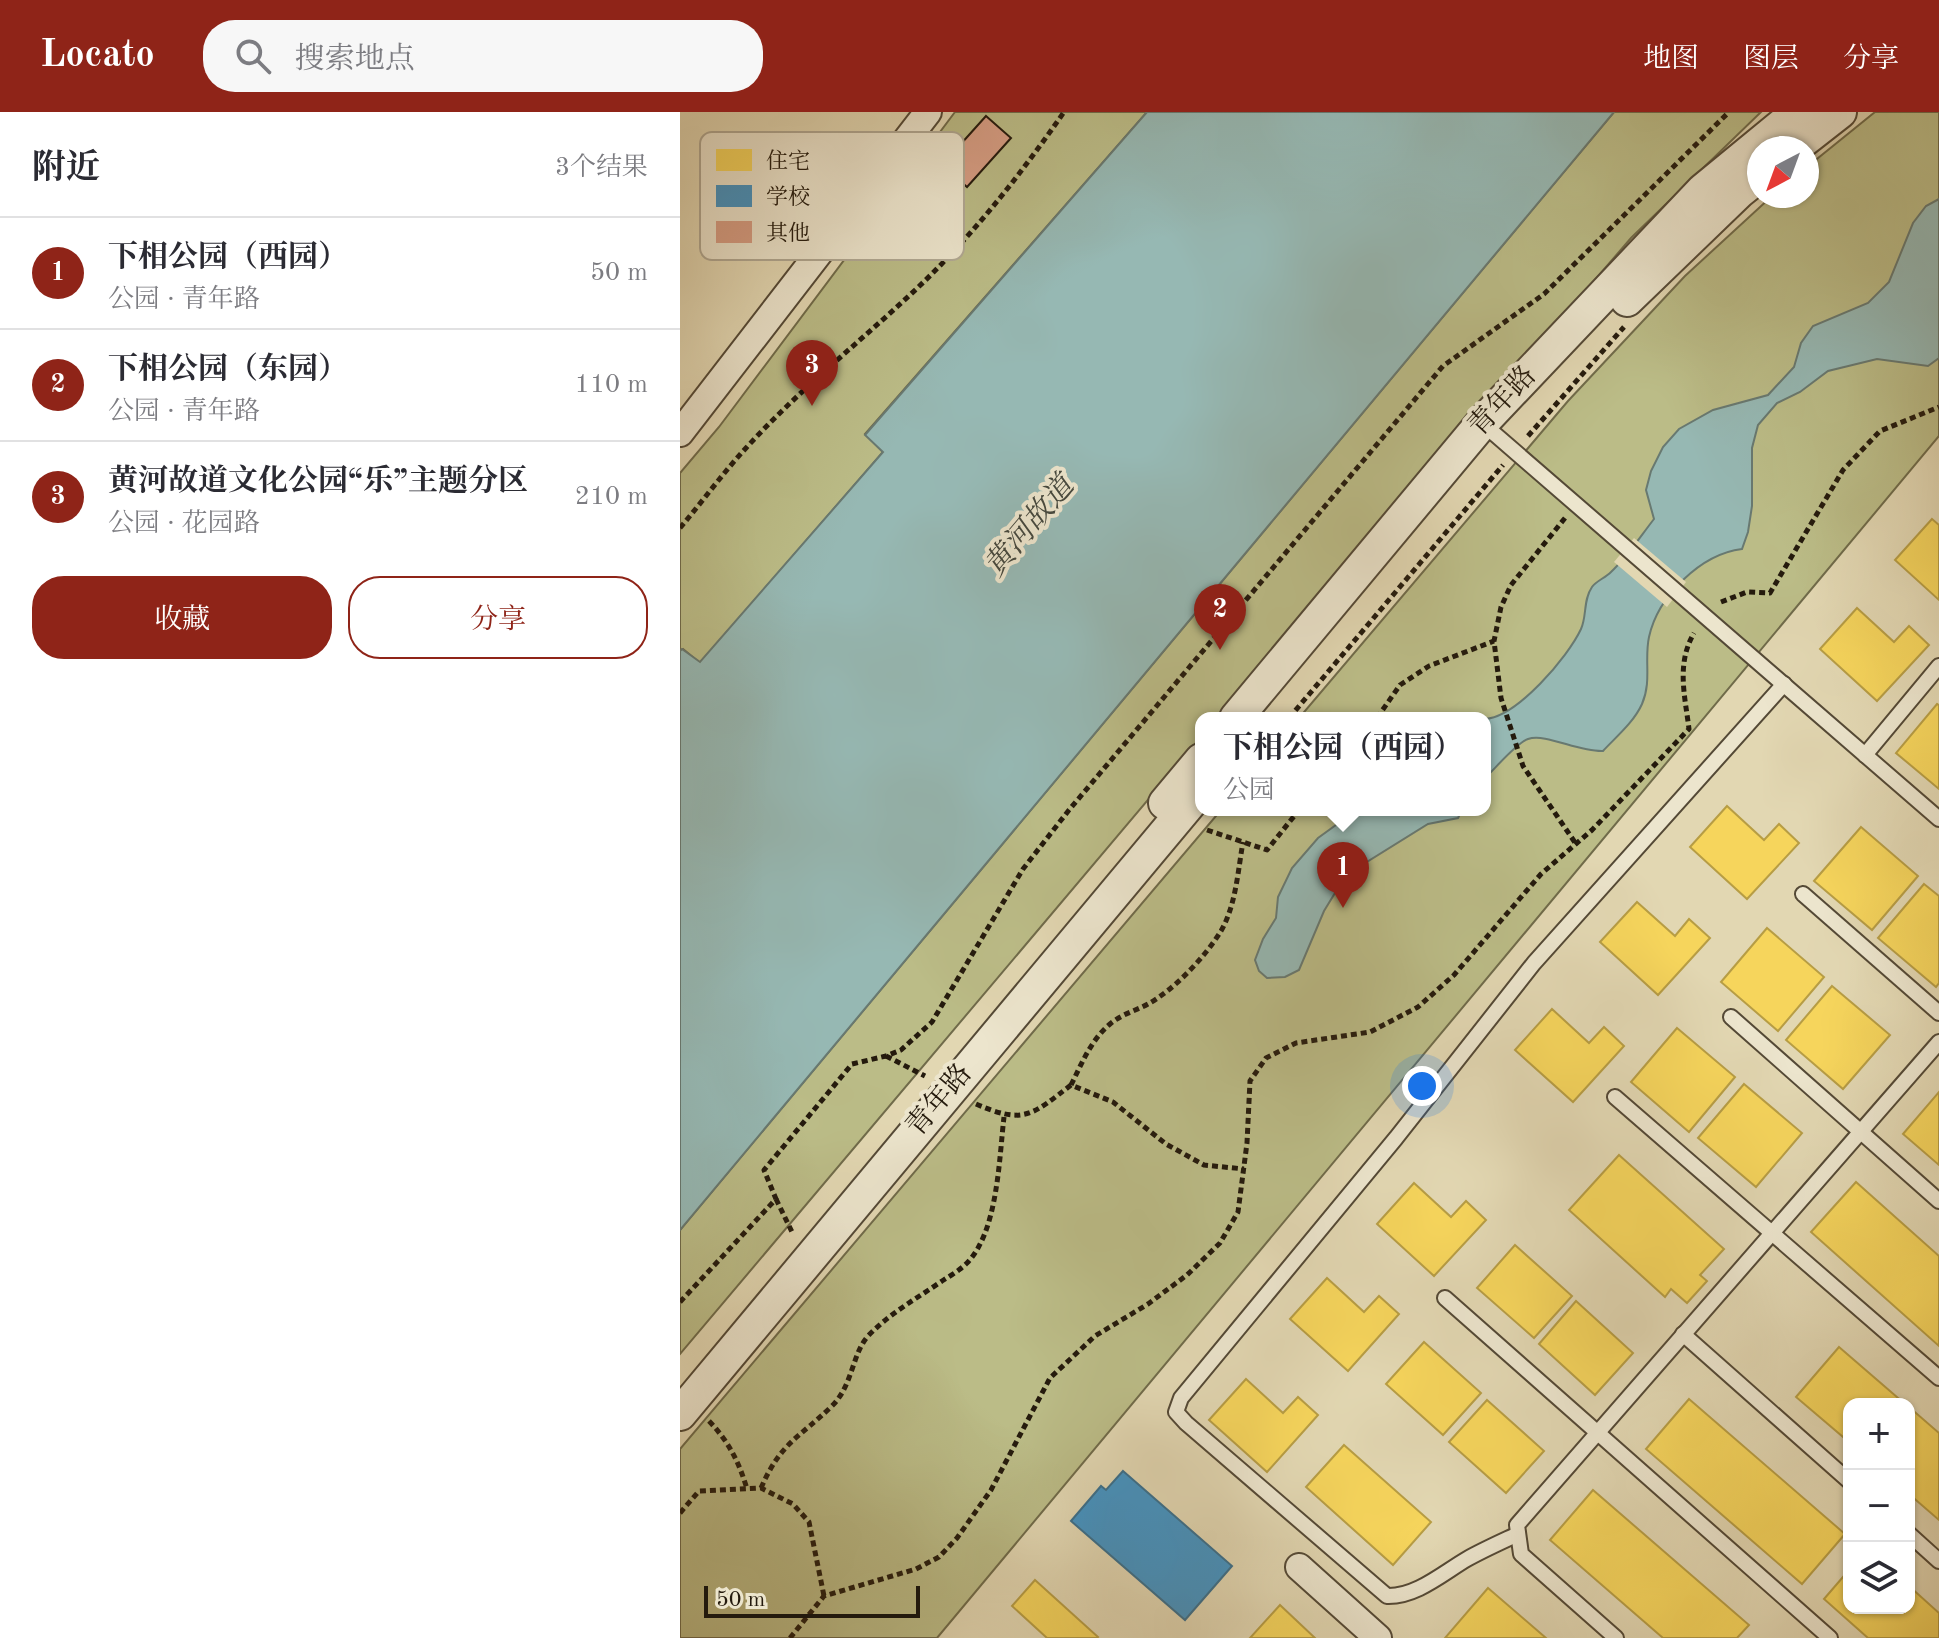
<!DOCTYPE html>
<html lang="zh">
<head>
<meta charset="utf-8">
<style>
  :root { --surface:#fff; --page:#f7f7f7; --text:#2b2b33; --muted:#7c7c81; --line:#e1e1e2; --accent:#8f2418 }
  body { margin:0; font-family:"Old Standard TT","Noto Serif SC",serif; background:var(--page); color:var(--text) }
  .controls { position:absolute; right:24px; bottom:24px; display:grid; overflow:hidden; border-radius:16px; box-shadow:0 2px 6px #0004 }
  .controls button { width:72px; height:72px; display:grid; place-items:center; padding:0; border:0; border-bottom:2px solid var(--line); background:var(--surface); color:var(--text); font:40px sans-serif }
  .compass { position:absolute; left:1067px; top:24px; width:72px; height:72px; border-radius:50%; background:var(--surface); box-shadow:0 2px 6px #0004; rotate:221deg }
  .scale { position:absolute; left:24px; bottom:20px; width:216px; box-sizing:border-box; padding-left:8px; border:4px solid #241a0d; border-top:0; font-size:22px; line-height:28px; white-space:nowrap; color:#241a0d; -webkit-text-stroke:6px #ece5cd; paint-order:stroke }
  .you { position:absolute; left:742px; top:974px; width:28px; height:28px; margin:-20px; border:6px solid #fff; border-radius:50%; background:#1a73e8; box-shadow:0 0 0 12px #1a73e833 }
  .badge { display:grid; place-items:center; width:52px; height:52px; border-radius:50%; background:var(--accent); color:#fff; font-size:26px; font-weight:700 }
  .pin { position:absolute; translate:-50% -66px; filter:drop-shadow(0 2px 4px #0008) }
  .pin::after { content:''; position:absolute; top:42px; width:28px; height:24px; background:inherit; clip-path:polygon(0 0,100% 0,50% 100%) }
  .popup { position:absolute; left:515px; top:600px; width:296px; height:104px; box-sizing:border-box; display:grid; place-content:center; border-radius:16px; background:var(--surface); filter:drop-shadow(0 2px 6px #0005); font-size:26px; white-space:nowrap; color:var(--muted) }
  .popup b { font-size:30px; color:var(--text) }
  .popup::after { content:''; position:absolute; left:50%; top:100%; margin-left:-16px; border:16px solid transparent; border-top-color:var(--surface) }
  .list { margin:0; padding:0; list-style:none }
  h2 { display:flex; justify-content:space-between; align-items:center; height:104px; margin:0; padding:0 32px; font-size:34px }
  h2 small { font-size:26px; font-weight:400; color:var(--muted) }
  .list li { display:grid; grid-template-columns:52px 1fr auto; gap:24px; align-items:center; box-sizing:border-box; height:112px; padding:0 32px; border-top:2px solid var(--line) }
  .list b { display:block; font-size:30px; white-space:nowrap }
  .list p { margin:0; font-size:26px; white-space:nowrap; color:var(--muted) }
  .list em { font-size:26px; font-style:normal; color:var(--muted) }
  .actions { display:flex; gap:16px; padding:24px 32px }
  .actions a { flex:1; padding:18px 0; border:2px solid var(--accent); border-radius:32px; text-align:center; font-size:28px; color:var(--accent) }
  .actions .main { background:var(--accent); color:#fff }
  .icon { flex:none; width:44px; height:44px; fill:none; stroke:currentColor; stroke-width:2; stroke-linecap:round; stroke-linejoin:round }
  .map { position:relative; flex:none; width:1259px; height:1526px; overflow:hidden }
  header { display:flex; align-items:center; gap:48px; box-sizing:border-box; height:112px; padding:0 40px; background:var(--accent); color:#fff }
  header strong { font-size:38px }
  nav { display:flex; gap:44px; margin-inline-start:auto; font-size:28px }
  .search { width:560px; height:72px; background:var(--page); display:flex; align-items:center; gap:20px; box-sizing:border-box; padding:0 28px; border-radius:32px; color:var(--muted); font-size:30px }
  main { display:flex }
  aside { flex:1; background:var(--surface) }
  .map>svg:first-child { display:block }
  .green { fill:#bbbc87; stroke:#706b4a; stroke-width:2 }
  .water { fill:#96b8b3; stroke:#687971; stroke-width:2 }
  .pier { fill:#e2d7b2 }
  .homes { fill:#f6d55c; stroke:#b79d44; stroke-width:2 }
  .schools { fill:#4393c3; stroke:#3a6f8c; stroke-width:2 }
  .building { fill:#d79e85; stroke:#241a0d; stroke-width:2 }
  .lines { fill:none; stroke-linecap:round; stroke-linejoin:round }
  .service-casing { stroke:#544936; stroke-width:18 }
  .minor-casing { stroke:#544936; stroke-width:30 }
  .tertiary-casing { stroke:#544936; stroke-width:36 }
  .path { stroke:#241a0d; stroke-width:5; stroke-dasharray:6 4; stroke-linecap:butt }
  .service { stroke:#ece5cd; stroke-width:14 }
  .minor { stroke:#ece5cd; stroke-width:26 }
  .tertiary { stroke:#ece5cd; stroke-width:32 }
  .labels { text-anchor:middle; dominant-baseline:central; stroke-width:8; stroke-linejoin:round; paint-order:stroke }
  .street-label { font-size:28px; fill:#241a0d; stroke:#ece5cd }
  .water-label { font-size:30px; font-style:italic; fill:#46493f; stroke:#ece5cd }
  .key { fill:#ece5cd; stroke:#b0a893; stroke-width:2 }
  .key-label { font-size:22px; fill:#241a0d }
</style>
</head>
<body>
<header>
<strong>Locato</strong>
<div class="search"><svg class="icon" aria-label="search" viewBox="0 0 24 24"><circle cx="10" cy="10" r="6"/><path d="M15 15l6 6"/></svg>搜索地点</div>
<nav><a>地图</a><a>图层</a><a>分享</a></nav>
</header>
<main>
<aside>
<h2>附近<small>3个结果</small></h2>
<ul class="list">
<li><span class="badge">1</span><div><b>下相公园（西园）</b><p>公园 · 青年路</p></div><em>50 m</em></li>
<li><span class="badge">2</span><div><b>下相公园（东园）</b><p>公园 · 青年路</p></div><em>110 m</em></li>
<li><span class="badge">3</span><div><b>黄河故道文化公园“乐”主题分区</b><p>公园 · 花园路</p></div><em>210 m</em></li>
</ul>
<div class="actions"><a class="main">收藏</a><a>分享</a></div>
</aside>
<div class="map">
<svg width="1259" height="1526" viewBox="0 0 1259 1526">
  <rect width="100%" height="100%" fill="#e2d7b2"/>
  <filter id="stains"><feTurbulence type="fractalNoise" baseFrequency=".0025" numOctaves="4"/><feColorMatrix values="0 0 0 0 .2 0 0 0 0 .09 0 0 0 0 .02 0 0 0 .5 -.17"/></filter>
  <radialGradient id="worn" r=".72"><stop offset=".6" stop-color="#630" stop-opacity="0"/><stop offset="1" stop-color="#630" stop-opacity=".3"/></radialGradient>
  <g class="green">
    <polygon points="275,0 467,0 185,322 203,340 20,551 3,537 0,539 0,361 39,315"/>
    <polygon points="934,0 1081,0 951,126 537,606 521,606 521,625 0,1242 0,1118"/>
    <polygon points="1195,0 1259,0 1259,324 257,1526 0,1526 0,1337 541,698 805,698 805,606 619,606 888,289 1005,164 1092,84 1127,84 1127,55"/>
  </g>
  <g class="water">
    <polygon points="467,0 934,0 0,1118 0,539 2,537 20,550 203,340 185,323"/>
    <path d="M1259,87V246L1248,254L1197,247L1148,259L1120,280L1097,291L1078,313L1072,336V394L1068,420L1062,437C1021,442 978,484 969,525C964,548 972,569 962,592C954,610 936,625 923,639C898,640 866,621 848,627C836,631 815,657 805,666V607C837,605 888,545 901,517C907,504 903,488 912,475C916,469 925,466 931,460C947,445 960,425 974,407L966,378L971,359L983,335L999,317L1033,298L1088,283L1114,255L1121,231L1133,214L1188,191L1209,170L1233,111L1246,94Z"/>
    <polygon points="692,698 782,698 778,706 748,712 666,763 644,799 619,858 605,865 587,866 579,859 575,848 583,827 596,806 598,785 612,756 638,726 674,700"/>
  </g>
  <polygon class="pier" points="954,426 1006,470 987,495 934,450"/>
  <g class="homes">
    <polygon points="1252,407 1259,413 1259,488 1215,448"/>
    <polygon points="1177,496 1214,530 1229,514 1249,533 1197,589 1140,537"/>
    <polygon points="1257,592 1259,593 1259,677 1216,641"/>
    <polygon points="1047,694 1084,728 1099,712 1119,731 1067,787 1010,735"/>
    <polygon points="1181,715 1238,764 1192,818 1134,769"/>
    <polygon points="1244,772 1259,784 1259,871 1256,875 1198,826"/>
    <polygon points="957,790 995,824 1009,807 1030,826 978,883 920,830"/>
    <polygon points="1087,816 1144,865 1098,919 1041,870"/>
    <polygon points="1152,874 1210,923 1163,977 1106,928"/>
    <polygon points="872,897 909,931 924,915 944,934 893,990 835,938"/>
    <polygon points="997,916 1055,965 1009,1020 951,970"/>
    <polygon points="1064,972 1122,1021 1076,1075 1018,1026"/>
    <polygon points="1259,980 1259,1053 1223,1022"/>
    <polygon points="939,1043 1044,1137 1020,1163 1027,1169 1007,1191 991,1177 985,1185 889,1098"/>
    <polygon points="1176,1070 1259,1144 1259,1234 1131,1120"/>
    <polygon points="734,1071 771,1105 786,1089 806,1108 754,1164 697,1112"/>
    <polygon points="835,1133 892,1184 854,1226 797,1176"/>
    <polygon points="647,1166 684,1200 699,1184 719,1202 668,1259 610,1207"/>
    <polygon points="896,1189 953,1241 915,1283 859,1232"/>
    <polygon points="744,1230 801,1281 763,1323 706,1272"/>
    <polygon points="1159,1235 1225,1292 1169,1292 1169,1330 1116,1285"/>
    <polygon points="566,1267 603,1301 618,1285 638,1303 587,1360 529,1308"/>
    <polygon points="1009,1287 1165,1422 1122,1472 966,1337"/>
    <polygon points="807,1288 864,1339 826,1381 769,1330"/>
    <polygon points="1229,1295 1259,1321 1259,1408 1229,1382"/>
    <polygon points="664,1333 751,1410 713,1453 626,1375"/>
    <polygon points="913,1378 1069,1513 1057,1526 983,1526 870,1428"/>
    <polygon points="1169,1458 1169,1496 1229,1496 1229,1474 1259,1501 1259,1526 1188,1526 1144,1487"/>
    <polygon points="355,1468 418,1525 417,1526 367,1526 332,1494"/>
    <polygon points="808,1476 866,1526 765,1526"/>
    <polygon points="600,1493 635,1526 570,1526"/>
  </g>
  <polygon class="schools" points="443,1359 552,1454 505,1508 391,1409 421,1374 426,1378"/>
  <polygon class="building" points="306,4 331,26 287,75 262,53"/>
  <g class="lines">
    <g class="service-casing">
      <g id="service">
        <polyline points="802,311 1259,707"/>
        <polyline points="1185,643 1259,554"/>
        <polyline points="1123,782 1259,901"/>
        <polyline points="1051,905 1259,1089"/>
        <polyline points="935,985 1259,1266"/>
        <polyline points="765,1186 1150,1526"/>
        <polyline points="1003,1222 1169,1369"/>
        <path d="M838,1422C821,1430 803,1438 787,1447C763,1461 736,1485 707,1484L506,1311L496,1300L501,1286L716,1026L854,851L1104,572"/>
        <polyline points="1229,1422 1259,1449"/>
        <polyline points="936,1526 841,1442 837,1413 1259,930"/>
      </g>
    </g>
    <g class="minor-casing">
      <g id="minor">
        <polyline points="0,321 248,0"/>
        <polyline points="619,1455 698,1526"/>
      </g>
    </g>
    <g class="tertiary-casing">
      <g id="tertiary">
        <polyline points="1114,36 1160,0"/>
        <polyline points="947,188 1059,80 1079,64"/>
        <polyline points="556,606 802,311 1023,78 1118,0"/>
        <polyline points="485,691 521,648"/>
        <polyline points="0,1302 521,678"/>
      </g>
    </g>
    <g class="path">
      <polyline points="848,324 944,215"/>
      <polyline points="885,406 831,473 821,495 814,529 821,586 843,654 896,732"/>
      <path d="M0,416C22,390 43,361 66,336C117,280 176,233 231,182C289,128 339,65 384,0"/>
      <polyline points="1041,490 1067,480 1090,481 1163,358 1200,319 1259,295"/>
      <polyline points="609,606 823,353"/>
      <polyline points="697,606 720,573 749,554 814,529"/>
      <polyline points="527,718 587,738 619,698"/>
      <polyline points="206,944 245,964"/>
      <path d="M391,973C402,951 411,928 430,912C442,902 455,899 468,892C495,877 525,845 541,819C556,793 558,758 563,730"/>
      <path d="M296,992C344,1013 352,1003 391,973L433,990L486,1032L524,1053L564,1057"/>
      <polyline points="96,1087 113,1122"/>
      <polyline points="0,1190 96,1087 84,1058 172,952 206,944 221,938 252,910 343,757 389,698 763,254 864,182 1049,0"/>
      <path d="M29,1309C49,1330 59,1350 67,1377"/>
      <path d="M81,1376C101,1330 119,1326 152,1294C173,1273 172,1242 188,1224C210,1201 236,1187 262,1169C270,1164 280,1158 287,1151C318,1119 319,1047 324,1005"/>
      <polyline points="0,1401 19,1379 81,1376 113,1392 129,1410 144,1484"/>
      <path d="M110,1526L144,1484L236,1457L259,1445L277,1426L311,1378L370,1266L415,1224L468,1192L507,1163L540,1131L558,1100L567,1031L570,969L586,946L616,931L690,920L738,895L774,863L861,762L912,718L1009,617C1005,584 996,552 1014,521"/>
    </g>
    <use href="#service" class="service"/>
    <use href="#minor" class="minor"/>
    <use href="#tertiary" class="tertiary"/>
  </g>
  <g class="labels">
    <g class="street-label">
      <text transform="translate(823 290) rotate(-47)">青年路</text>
      <text transform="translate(260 989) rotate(-50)">青年路</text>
    </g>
    <g class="water-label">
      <text transform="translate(350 415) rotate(-50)">黄河故道</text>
    </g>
  </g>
  <rect x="20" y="20" width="264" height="128" rx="12" class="key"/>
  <rect x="36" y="37" width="36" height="22" fill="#f6d55c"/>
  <rect x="36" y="73" width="36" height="22" fill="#4393c3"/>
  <rect x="36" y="109" width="36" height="22" fill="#d79e85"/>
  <g class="key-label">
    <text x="86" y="56">住宅</text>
    <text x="86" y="92">学校</text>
    <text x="86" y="128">其他</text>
  </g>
  <rect width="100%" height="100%" filter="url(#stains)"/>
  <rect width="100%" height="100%" fill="url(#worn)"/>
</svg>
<div class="controls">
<button>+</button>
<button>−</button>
<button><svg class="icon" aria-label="layers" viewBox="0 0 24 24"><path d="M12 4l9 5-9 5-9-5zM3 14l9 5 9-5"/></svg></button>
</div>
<svg class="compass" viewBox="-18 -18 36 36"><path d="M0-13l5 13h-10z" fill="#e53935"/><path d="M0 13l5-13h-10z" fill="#7c7c81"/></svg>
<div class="scale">50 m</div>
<div class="you"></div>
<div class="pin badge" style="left:663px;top:796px">1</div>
<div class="popup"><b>下相公园（西园）</b>公园</div>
<div class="pin badge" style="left:540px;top:538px">2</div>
<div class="pin badge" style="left:132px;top:294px">3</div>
</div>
</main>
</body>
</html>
